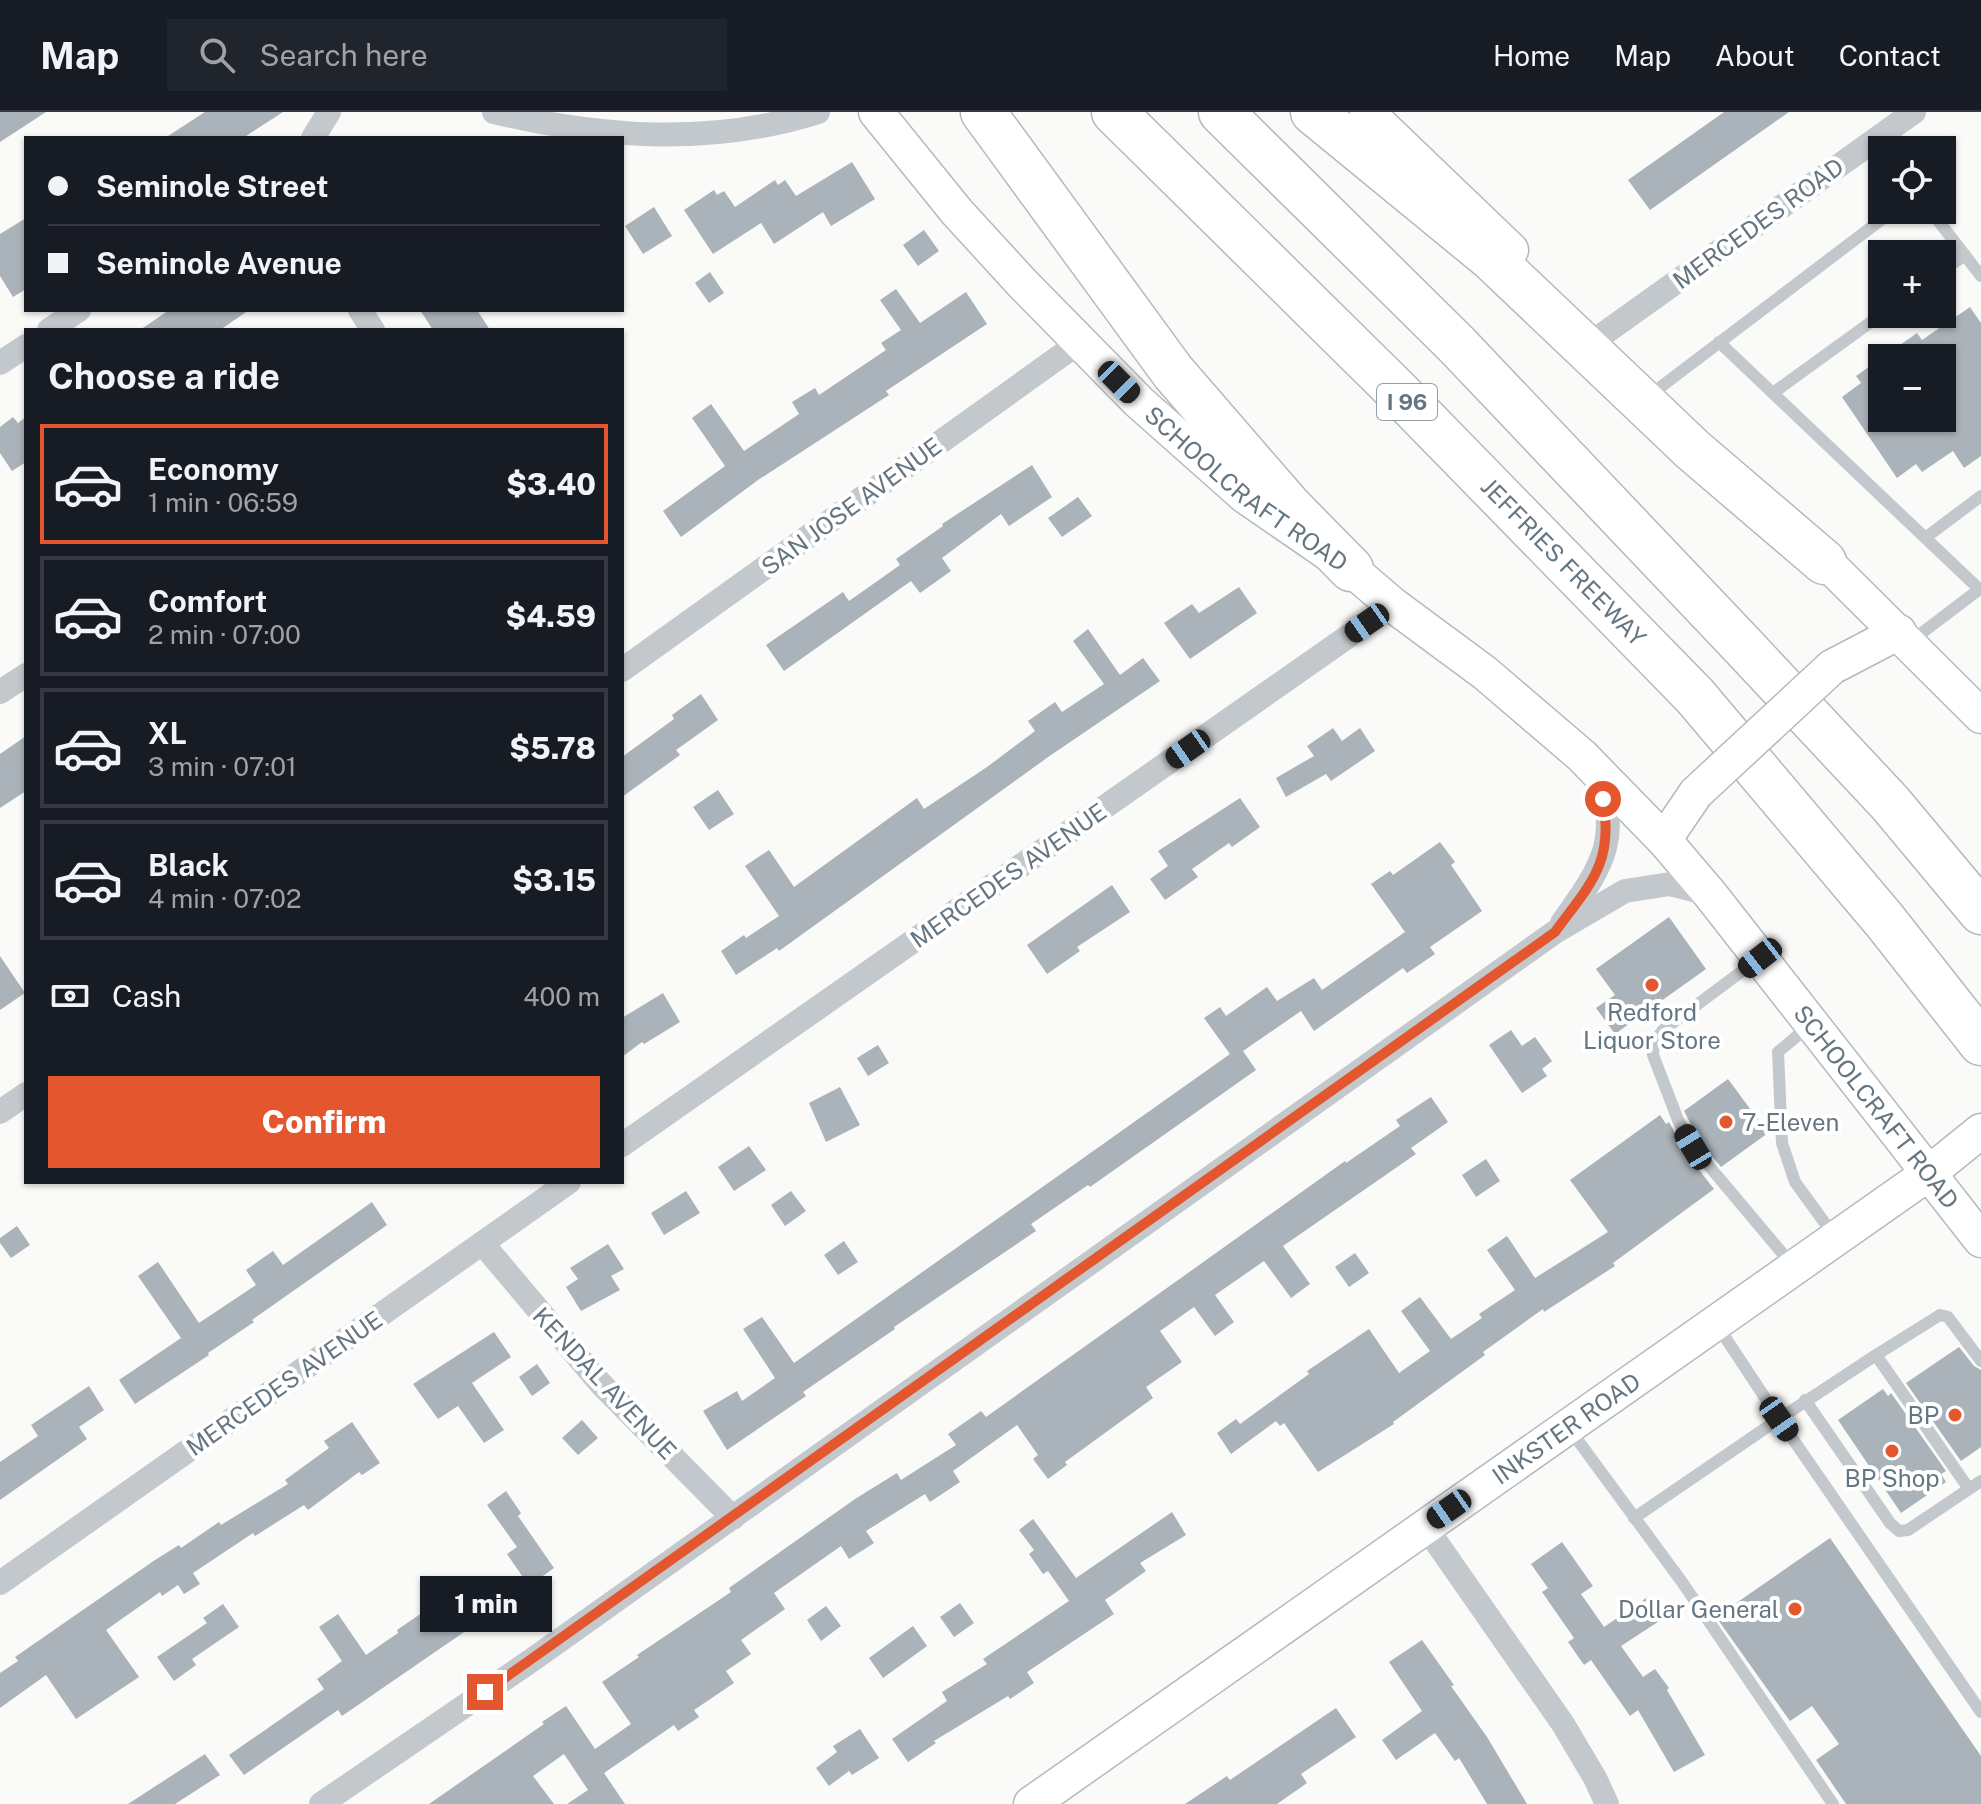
<!DOCTYPE html>
<html lang="en">
<head>
<meta charset="utf-8">
<style>
  :root { --surface:#171b24; --page:#20242c; --text:#f1f3f6; --muted:#9ea1a6; --line:#363941; --accent:#e4572e }
  body { margin:0; font-family:"Public Sans",sans-serif; background:var(--page); color:var(--text); height:100vh; display:flex; flex-direction:column; font-size:30px; white-space:nowrap }
  * { box-sizing:border-box; margin:0 }
  p { font-size:26px; color:var(--muted) }
  .icon { flex:none; width:44px; height:44px; fill:none; stroke:currentColor; stroke-width:2; stroke-linecap:round; stroke-linejoin:round }
  .map { position:relative; flex:1; overflow:hidden }
  .side { position:absolute; left:24px; top:216px; width:600px; height:856px; display:flex; flex-direction:column; background:var(--surface); border-radius:0px; box-shadow:0 2px 6px #0004 }
  .side>* { flex:none }
  .banner { position:absolute; left:24px; top:24px; width:600px; height:176px; border-radius:0px; box-shadow:0 2px 6px #0004; display:grid; align-content:center; height:176px; padding:0 24px; background:var(--surface) }
  .fabs { position:absolute; left:1868px; top:24px; display:grid; gap:16px }
  .fabs a { display:grid; place-items:center; width:88px; height:88px; border-radius:0px; background:var(--surface); box-shadow:0 2px 6px #0004; font-size:40px }
  .end { position:absolute; width:36px; height:36px; margin:-18px; border:10px solid #e4572e; background:#fff; box-shadow:0 0 0 4px #fff }
  .from { border-radius:50% }
  .bubble { position:absolute; height:56px; border-radius:0px; background:var(--surface); box-shadow:0 2px 6px #0004; font-size:26px; font-weight:800; line-height:56px; text-align:center }
  .car { position:absolute; width:24px; height:48px; margin:-24px -12px; border-radius:10px; box-shadow:0 0 6px 2px #0007; background:linear-gradient(#222 24%,#8ab4d8 0 40%,#222 0 76%,#8ab4d8 0 86%,#222 0) }
  .banner b { display:flex; align-items:center; gap:28px; height:76px; font-size:30px }
  .banner b+b { border-top:2px solid var(--line) }
  .banner i { width:20px; height:20px; background:var(--text) }
  ul { padding:0; list-style:none }
  li { display:flex; align-items:center; gap:24px; height:120px; margin:0 16px 12px; padding:0 8px; border:4px solid var(--line); border-radius:0px }
  li div { flex:1 }
  li b { display:block; font-size:30px }
  li em { font-style:normal; font-weight:800 }
  li.active { border-color:var(--accent) }
  li>.icon { width:72px; height:72px; stroke-width:1.5 }
  h2 { padding:0 24px; font-size:36px; line-height:96px }
  .pay { display:flex; align-items:center; gap:20px; height:88px; padding:0 24px; font-size:30px }
  .pay p { margin-inline-start:auto }
  .action { display:flex; gap:16px; margin-top:auto; padding:16px 24px }
  .action a { flex:1; height:92px; border-radius:0px; background:var(--accent); color:#fff; font-size:32px; font-weight:800; line-height:92px; text-align:center }
  header { display:flex; align-items:center; gap:48px; box-sizing:border-box; height:112px; padding:0 40px; background:var(--surface); border-bottom:2px solid var(--line) }
  header strong { font-size:38px }
  nav { display:flex; gap:44px; margin-inline-start:auto; font-size:28px }
  .search { width:560px; height:72px; background:var(--page); display:flex; align-items:center; gap:20px; box-sizing:border-box; padding:0 28px; border-radius:0px; color:var(--muted); font-size:30px }
  .map>svg:first-child { display:block }
  .building { fill:#aab3b9; fill-rule:evenodd }
  .lines { fill:none; stroke-linecap:round; stroke-linejoin:round }
  .secondary-casing { stroke:#b3babf; stroke-width:37 }
  .motorway-casing { stroke:#b4b9bd; stroke-width:47 }
  .service { stroke:#c3c8cc; stroke-width:12 }
  .minor { stroke:#c3c8cc; stroke-width:24 }
  .secondary { stroke:#fff; stroke-width:34 }
  .motorway { stroke:#fff; stroke-width:44 }
  .secondary-bridge-casing { stroke:#b3babf; stroke-width:37; stroke-linecap:butt }
  .secondary-bridge { stroke:#fff; stroke-width:34 }
  .route { stroke:#e4572e; stroke-width:10 }
  .poi-dot { fill:#e4572e; stroke:#fff; stroke-width:3 }
  .labels { text-anchor:middle; dominant-baseline:central; stroke-width:8; stroke-linejoin:round; paint-order:stroke }
  .shield { fill:#fff; stroke:#939fa8; stroke-width:2 }
  .shield-label { font-size:22px; font-weight:bold; fill:#657683 }
  .street-label { font-size:24px; fill:#657683; stroke:#fff }
  .poi-label { font-size:24px; fill:#657683; stroke:#fff }
</style>
</head>
<body>
<header>
<strong>Map</strong>
<div class="search"><svg class="icon" aria-label="search" viewBox="0 0 24 24"><circle cx="10" cy="10" r="6"/><path d="M15 15l6 6"/></svg>Search here</div>
<nav><a>Home</a><a>Map</a><a>About</a><a>Contact</a></nav>
</header>
<div class="map">
<svg width="1981" height="1692" viewBox="0 0 1981 1692">
  <rect width="100%" height="100%" fill="#fafaf8"/>
  <path class="building" d="M 0,0 L 46,0 L 0,30 Z
    M 205,0 L 283,0 L 243,26 L 165,26 Z
    M 1724,0 L 1789,0 L 1650,98 L 1628,68 Z
    M 852,50 L 875,87 L 831,114 L 823,100 L 774,132 L 761,111 L 713,142 L 684,98 L 714,78 L 717,83 L 724,79 L 735,95 L 775,68 L 778,73 L 785,68 L 796,84 Z
    M 654,95 L 672,124 L 643,142 L 625,114 Z
    M 26,106 L 26,177 L 13,185 L 0,164 L 0,122 Z
    M 924,118 L 939,139 L 918,154 L 903,133 Z
    M 710,160 L 724,181 L 709,191 L 695,171 Z
    M 896,177 L 920,211 L 966,180 L 987,212 L 886,279 L 889,283 L 758,368 L 681,425 L 663,399 L 725,354 L 692,306 L 711,292 L 744,339 L 799,302 L 792,290 L 815,276 L 819,283 L 886,238 L 881,231 L 901,218 L 880,188 Z
    M 1970,195 L 1981,211 L 1981,344 L 1964,356 L 1953,339 L 1922,360 L 1916,352 L 1897,366 L 1842,285 L 1861,271 L 1856,264 L 1917,221 L 1922,228 ZM 1882,246 L 1942,246 L 1942,306 L 1882,306 Z
    M 169,198 L 249,198 L 220,218 L 140,218 Z
    M 420,198 L 477,198 L 490,218 L 433,218 Z
    M 13,305 L 18,311 L 26,305 L 26,350 L 12,359 L 0,341 L 0,315 Z
    M 1032,353 L 1052,385 L 1009,414 L 1001,402 L 942,446 L 951,459 L 920,481 L 911,469 L 784,559 L 766,533 L 843,480 L 849,489 L 900,453 L 896,447 L 943,414 L 942,412 Z
    M 1078,385 L 1092,404 L 1062,425 L 1048,406 Z
    M 1239,475 L 1257,501 L 1190,547 L 1164,511 L 1192,492 L 1199,501 Z
    M 1088,517 L 1120,563 L 1143,546 L 1160,569 L 1051,643 L 779,839 L 777,836 L 736,863 L 721,839 L 744,823 L 746,826 L 779,804 L 745,754 L 769,738 L 794,775 L 917,686 L 924,697 L 987,655 L 1035,619 L 1028,609 L 1055,590 L 1062,600 L 1104,572 L 1073,529 Z
    M 701,582 L 718,608 L 676,638 L 680,643 L 622,685 L 622,645 L 674,607 L 672,603 Z
    M 1333,616 L 1342,629 L 1360,616 L 1375,639 L 1331,669 L 1326,662 L 1286,685 L 1276,666 L 1314,644 L 1307,634 Z
    M 26,624 L 26,679 L 0,696 L 0,642 Z
    M 718,678 L 734,702 L 709,718 L 693,695 Z
    M 1240,686 L 1260,715 L 1232,735 L 1229,731 L 1192,757 L 1198,765 L 1165,788 L 1150,767 L 1168,754 L 1158,739 Z
    M 1440,730 L 1455,750 L 1451,753 L 1482,799 L 1430,835 L 1435,842 L 1407,861 L 1403,856 L 1314,919 L 1301,899 L 1243,939 L 1256,958 L 1090,1075 L 1088,1073 L 1031,1112 L 1036,1119 L 894,1215 L 895,1217 L 803,1280 L 806,1284 L 727,1338 L 703,1299 L 737,1279 L 742,1289 L 775,1266 L 743,1217 L 762,1205 L 794,1251 L 1230,942 L 1204,906 L 1220,895 L 1226,904 L 1267,875 L 1277,889 L 1314,866 L 1322,878 L 1405,820 L 1371,772 L 1390,759 L 1393,763 Z
    M 1112,773 L 1130,800 L 1077,835 L 1080,839 L 1047,862 L 1027,833 Z
    M 1669,805 L 1706,857 L 1615,922 L 1596,896 L 1615,883 L 1596,857 Z
    M 0,844 L 25,881 L 0,898 Z
    M 663,881 L 680,910 L 644,932 L 642,930 L 622,945 L 622,906 Z
    M 1511,918 L 1522,934 L 1535,925 L 1552,949 L 1542,957 L 1547,964 L 1522,981 L 1489,933 Z
    M 878,933 L 889,951 L 868,964 L 857,946 Z
    M 1728,967 L 1768,1021 L 1721,1055 L 1700,1030 L 1684,999 Z
    M 840,975 L 860,1013 L 826,1030 L 809,991 Z
    M 1431,985 L 1448,1010 L 1411,1036 L 1416,1042 L 1283,1134 L 1310,1172 L 1291,1186 L 1264,1149 L 1215,1183 L 1234,1210 L 1215,1224 L 1194,1195 L 1160,1219 L 1182,1250 L 1146,1275 L 1153,1286 L 1065,1350 L 1067,1353 L 1048,1367 L 1033,1347 L 1038,1343 L 1017,1313 L 953,1359 L 960,1370 L 930,1390 L 925,1382 L 866,1419 L 874,1431 L 849,1447 L 841,1434 L 774,1481 L 785,1497 L 741,1528 L 751,1542 L 726,1559 L 734,1571 L 694,1598 L 699,1605 L 678,1619 L 674,1613 L 604,1661 L 625,1692 L 567,1692 L 588,1678 L 564,1642 L 533,1664 L 554,1692 L 429,1692 L 544,1612 L 542,1610 L 566,1594 L 595,1637 L 631,1612 L 602,1570 L 639,1545 L 637,1543 L 731,1480 L 729,1476 L 855,1387 L 897,1361 L 901,1368 L 956,1333 L 948,1322 L 981,1299 L 986,1305 L 1345,1049 L 1346,1051 L 1400,1014 L 1396,1008 Z
    M 1660,1003 L 1666,1012 L 1669,1010 L 1685,1040 L 1714,1077 L 1613,1151 L 1615,1154 L 1544,1200 L 1543,1197 L 1483,1240 L 1485,1243 L 1393,1310 L 1394,1312 L 1318,1360 L 1284,1311 L 1280,1314 L 1276,1309 L 1231,1342 L 1217,1321 L 1236,1307 L 1240,1312 L 1309,1262 L 1307,1259 L 1369,1217 L 1399,1261 L 1430,1239 L 1401,1199 L 1420,1185 L 1451,1227 L 1482,1206 L 1479,1202 L 1515,1178 L 1487,1138 L 1507,1124 L 1535,1166 L 1608,1120 L 1570,1068 Z
    M 749,1034 L 766,1058 L 734,1079 L 718,1055 Z
    M 1486,1047 L 1500,1069 L 1476,1085 L 1462,1063 Z
    M 686,1079 L 700,1101 L 664,1123 L 651,1101 Z
    M 791,1079 L 806,1099 L 785,1114 L 771,1093 Z
    M 372,1090 L 387,1113 L 252,1208 L 254,1210 L 208,1241 L 209,1243 L 135,1292 L 119,1268 L 181,1226 L 138,1164 L 158,1150 L 199,1211 L 256,1173 L 246,1158 L 273,1139 L 283,1153 Z
    M 17,1114 L 30,1133 L 11,1146 L 0,1131 L 0,1126 Z
    M 844,1129 L 858,1150 L 838,1163 L 824,1143 Z
    M 608,1132 L 624,1157 L 611,1164 L 620,1178 L 581,1199 L 566,1175 L 578,1167 L 570,1156 Z
    M 1355,1141 L 1369,1161 L 1349,1175 L 1335,1155 Z
    M 494,1220 L 511,1245 L 472,1271 L 504,1318 L 484,1331 L 458,1294 L 438,1307 L 413,1272 Z
    M 1959,1235 L 1974,1254 L 1981,1258 L 1981,1335 L 1961,1349 L 1906,1271 Z
    M 537,1252 L 550,1271 L 532,1284 L 519,1265 Z
    M 89,1274 L 104,1298 L 79,1315 L 87,1327 L 0,1388 L 0,1350 L 38,1324 L 31,1313 Z
    M 1883,1277 L 1888,1284 L 1891,1281 L 1946,1359 L 1941,1362 L 1946,1370 L 1901,1401 L 1838,1308 Z
    M 582,1308 L 598,1326 L 578,1343 L 562,1326 Z
    M 352,1310 L 380,1351 L 362,1363 L 359,1360 L 308,1398 L 304,1393 L 255,1424 L 253,1421 L 193,1461 L 200,1472 L 184,1482 L 178,1473 L 162,1484 L 160,1480 L 106,1518 L 139,1565 L 76,1607 L 46,1563 L 0,1596 L 0,1561 L 18,1549 L 15,1545 L 155,1448 L 179,1433 L 181,1436 L 219,1410 L 221,1413 L 288,1372 L 285,1368 L 329,1336 L 324,1329 Z
    M 506,1379 L 521,1401 L 518,1404 L 554,1456 L 529,1474 L 507,1442 L 517,1435 L 487,1393 Z
    M 1172,1400 L 1186,1423 L 1140,1451 L 1146,1459 L 1105,1488 L 1114,1502 L 1027,1560 L 1034,1571 L 1010,1587 L 1008,1584 L 934,1629 L 936,1631 L 908,1650 L 892,1627 L 947,1589 L 942,1580 L 987,1552 L 983,1547 L 1069,1489 L 1048,1459 L 1043,1462 L 1029,1442 L 1034,1438 L 1019,1418 L 1033,1407 L 1076,1466 Z
    M 1830,1426 L 1981,1644 L 1981,1692 L 1846,1692 L 1816,1648 L 1839,1632 L 1812,1594 L 1790,1609 L 1716,1505 Z
    M 1562,1430 L 1593,1474 L 1581,1482 L 1604,1515 L 1649,1484 L 1664,1506 L 1621,1534 L 1643,1565 L 1655,1557 L 1669,1576 L 1667,1578 L 1705,1643 L 1674,1660 L 1638,1598 L 1630,1604 L 1591,1548 L 1584,1553 L 1568,1530 L 1574,1526 L 1542,1480 L 1548,1476 L 1531,1452 Z
    M 464,1472 L 486,1505 L 342,1604 L 338,1598 L 244,1663 L 229,1643 L 324,1577 L 317,1567 L 342,1549 L 319,1515 L 338,1502 L 366,1543 L 398,1521 L 397,1518 Z
    M 960,1491 L 974,1511 L 954,1525 L 940,1505 Z
    M 223,1492 L 239,1515 L 192,1547 L 196,1553 L 174,1569 L 157,1545 L 207,1511 L 203,1506 Z
    M 826,1494 L 841,1514 L 821,1529 L 807,1508 Z
    M 913,1514 L 927,1534 L 883,1566 L 869,1546 Z
    M 1422,1528 L 1454,1573 L 1451,1574 L 1487,1625 L 1527,1692 L 1487,1692 L 1459,1646 L 1455,1649 L 1435,1621 L 1396,1648 L 1382,1628 L 1422,1599 L 1389,1550 Z
    M 1336,1596 L 1356,1625 L 1301,1662 L 1307,1671 L 1277,1692 L 1185,1692 L 1227,1664 L 1230,1668 Z
    M 860,1617 L 879,1646 L 852,1663 L 849,1659 L 829,1674 L 816,1656 L 837,1640 L 833,1634 Z
    M 205,1642 L 220,1663 L 175,1692 L 128,1692 Z"/>
  <g class="lines">
    <defs>
      <g id="secondary">
        <path id="s1" d="M 876,0 L 957,100 L 1022,171 L 1139,290 L 1245,384 L 1351,457 L 1393,493 L 1485,561 L 1582,644 L 1664,728 L 1710,782 L 1981,1128"/>
        <path d="M 1367,0 L 1511,138"/>
        <path d="M 1807,431 L 1981,604"/>
        <path d="M 1832,555 L 1899,520"/>
        <path d="M 1664,728 L 1696,681"/>
        <path id="s2" d="M 1031,1692 L 1929,1061 L 1981,1019"/>
      </g>
      <g id="motorway">
        <path d="M 983,0 L 1173,260 L 1289,394 L 1351,457"/>
        <path id="s3" d="M 1114,0 L 1396,278 L 1695,584 L 1885,809 L 1981,931"/>
        <path d="M 1221,0 L 1457,233 L 1743,534 L 1890,691 L 1981,800"/>
        <path d="M 1313,0 L 1491,146 L 1693,338 L 1824,450"/>
      </g>
    </defs>
    <use href="#secondary" class="secondary-casing"/>
    <use href="#motorway" class="motorway-casing"/>
    <path class="service" d="M 1928,98 L 1933,102 L 1981,164
      M 1942,159 L 1965,143
      M 1719,230 L 1979,477
      M 1658,277 L 1894,98
      M 1773,281 L 1882,202
      M 1925,426 L 1981,384
      M 1910,530 L 1981,476
      M 1757,848 L 1663,918 L 1654,931 L 1653,943 L 1678,1008 L 1693,1035 L 1793,1154
      M 1809,914 L 1778,940 L 1782,1031 L 1795,1070 L 1835,1125
      M 1876,1243 L 1940,1203 L 1948,1205 L 1981,1249
      M 1805,1288 L 1890,1411 L 1899,1419 L 1908,1418 L 1981,1369
      M 1568,1315 L 1682,1470 L 1833,1692
      M 1969,1377 L 1876,1243 L 1779,1307 L 1981,1600
      M 1634,1406 L 1779,1307 L 1717,1213"/>
    <path class="minor" d="M 494,0 C 601,26 711,34 818,0
      M 313,26 L 329,0
      M 360,198 L 373,218
      M 49,218 L 79,198
      M 1602,223 L 1914,0
      M 0,251 L 26,234
      M 622,558 L 1080,230
      M 0,580 L 26,563
      M 1562,811 C 1598,760 1628,722 1591,660
      M 0,1000 L 26,982
      M 622,1033 L 1393,493
      M 482,1131 L 600,1271 L 733,1406
      M 1425,1414 L 1563,1612 L 1595,1666 L 1607,1692
      M 0,1471 L 569,1070
      M 321,1692 L 532,1548 L 1555,820 L 1625,779 L 1670,772 L 1710,782"/>
    <use href="#secondary" class="secondary"/>
    <use href="#motorway" class="motorway"/>
    <defs>
      <path id="secondary-bridge" d="M 1696,681 L 1832,555"/>
    </defs>
    <use href="#secondary-bridge" class="secondary-bridge-casing"/>
    <use href="#secondary-bridge" class="secondary-bridge"/>
  </g>
  <g class="lines">
    <path class="route" d="M 485,1580 L 1555,820 C 1591,771 1614,751 1603,687"/>
  </g>
  <g class="poi-dot">
    <circle cx="1652" cy="873" r="8"/>
    <circle cx="1726" cy="1010" r="8"/>
    <circle cx="1955" cy="1303" r="8"/>
    <circle cx="1892" cy="1339" r="8"/>
    <circle cx="1795" cy="1497" r="8"/>
  </g>
  <g class="labels">
    <rect class="shield" x="1377" y="272" width="60" height="36" rx="6"/>
    <g class="shield-label">
      <text x="1407" y="290">I 96</text>
    </g>
    <g class="street-label">
      <text transform="translate(1758 111) rotate(-36)">MERCEDES ROAD</text>
      <text stroke="none"><textPath href="#s1" startOffset="530">SCHOOLCRAFT ROAD</textPath></text>
      <text transform="translate(851 394) rotate(-36)">SAN JOSE AVENUE</text>
      <text stroke="none"><textPath href="#s3" startOffset="636">JEFFRIES FREEWAY</textPath></text>
      <text transform="translate(1008 763) rotate(-35)">MERCEDES AVENUE</text>
      <text stroke="none"><textPath href="#s1" startOffset="1418">SCHOOLCRAFT ROAD</textPath></text>
      <text transform="translate(284 1271) rotate(-35)">MERCEDES AVENUE</text>
      <text transform="translate(605 1271) rotate(47)">KENDAL AVENUE</text>
      <text stroke="none"><textPath href="#s2" startOffset="654">INKSTER ROAD</textPath></text>
    </g>
    <g class="poi-label">
      <text x="1652" y="900">Redford<tspan x="1652" dy="28">Liquor Store</tspan></text>
      <text x="1742" y="1010" text-anchor="start">7-Eleven</text>
      <text x="1939" y="1303" text-anchor="end">BP</text>
      <text x="1892" y="1366">BP Shop</text>
      <text x="1779" y="1497" text-anchor="end">Dollar General</text>
    </g>
  </g>
</svg>
<div class="fabs">
<a><svg class="icon" aria-label="locate" viewBox="0 0 24 24"><circle cx="12" cy="12" r="6"/><path d="M12 2v4M12 18v4M2 12h4M18 12h4"/></svg></a>
<a>+</a>
<a>−</a>
</div>
<i class="end from" style="left:1603px;top:687px"></i>
<i class="end" style="left:485px;top:1580px"></i>
<div class="bubble" style="left:420px;top:1464px;width:132px">1 min</div>
<i class="car" style="left:1119px;top:270px;rotate:135deg"></i>
<i class="car" style="left:1367px;top:511px;rotate:235deg"></i>
<i class="car" style="left:1188px;top:637px;rotate:235deg"></i>
<i class="car" style="left:1760px;top:846px;rotate:232deg"></i>
<i class="car" style="left:1693px;top:1035px;rotate:329deg"></i>
<i class="car" style="left:1779px;top:1307px;rotate:145deg"></i>
<i class="car" style="left:1449px;top:1397px;rotate:235deg"></i>
<div class="banner">
<b><i class="from"></i>Seminole Street</b>
<b><i></i>Seminole Avenue</b>
</div>
<section class="side">
<h2>Choose a ride</h2>
<ul>
<li class="active"><svg class="icon" aria-label="car" viewBox="0 0 24 24"><path d="M5 17H2v-5l4-1 3-4h7l3 4 3 1v5h-3M9 17h6M6 11h13"/><circle cx="7" cy="17" r="2"/><circle cx="17" cy="17" r="2"/></svg><div><b>Economy</b><p>1 min · 06:59</p></div><em>$3.40</em></li>
<li><svg class="icon" aria-label="car" viewBox="0 0 24 24"><path d="M5 17H2v-5l4-1 3-4h7l3 4 3 1v5h-3M9 17h6M6 11h13"/><circle cx="7" cy="17" r="2"/><circle cx="17" cy="17" r="2"/></svg><div><b>Comfort</b><p>2 min · 07:00</p></div><em>$4.59</em></li>
<li><svg class="icon" aria-label="car" viewBox="0 0 24 24"><path d="M5 17H2v-5l4-1 3-4h7l3 4 3 1v5h-3M9 17h6M6 11h13"/><circle cx="7" cy="17" r="2"/><circle cx="17" cy="17" r="2"/></svg><div><b>XL</b><p>3 min · 07:01</p></div><em>$5.78</em></li>
<li><svg class="icon" aria-label="car" viewBox="0 0 24 24"><path d="M5 17H2v-5l4-1 3-4h7l3 4 3 1v5h-3M9 17h6M6 11h13"/><circle cx="7" cy="17" r="2"/><circle cx="17" cy="17" r="2"/></svg><div><b>Black</b><p>4 min · 07:02</p></div><em>$3.15</em></li>
</ul>
<div class="pay"><svg class="icon" aria-label="cash" viewBox="0 0 24 24"><path d="M3 7h18v10H3z"/><circle cx="12" cy="12" r="2"/></svg>Cash<p>400 m</p></div>
<div class="action"><a>Confirm</a></div>
</section>
</div>
</body>
</html>
